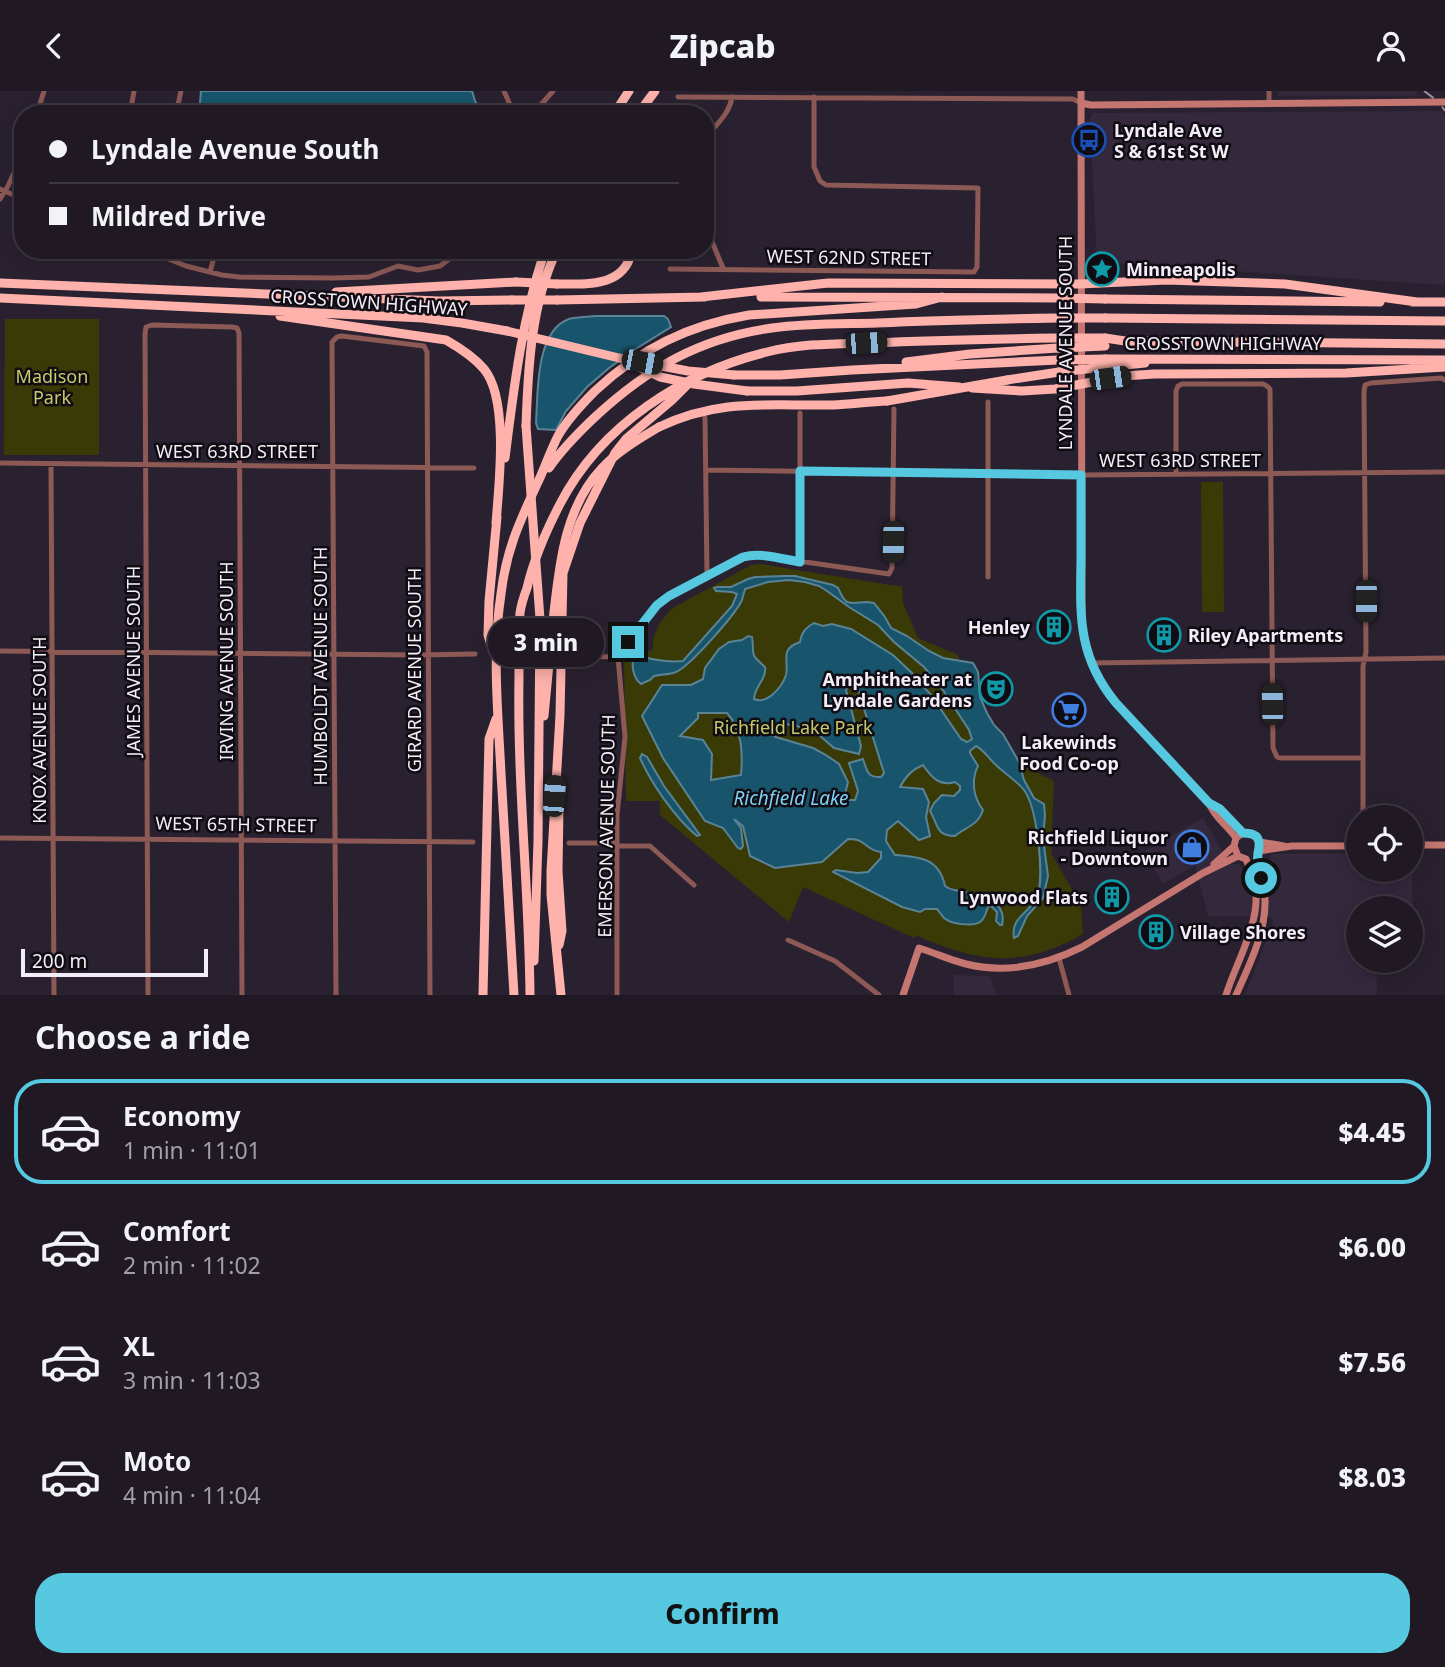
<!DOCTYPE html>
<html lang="en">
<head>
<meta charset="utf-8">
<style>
  :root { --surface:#201924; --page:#28222c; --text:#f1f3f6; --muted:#a2a0a6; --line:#3d3841; --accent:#56c9e1 }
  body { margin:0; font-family:"Noto Sans",sans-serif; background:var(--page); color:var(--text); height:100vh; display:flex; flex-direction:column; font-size:26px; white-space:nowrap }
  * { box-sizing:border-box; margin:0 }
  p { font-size:23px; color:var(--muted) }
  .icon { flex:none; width:38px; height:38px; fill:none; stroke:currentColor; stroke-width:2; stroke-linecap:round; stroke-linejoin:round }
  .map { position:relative; height:904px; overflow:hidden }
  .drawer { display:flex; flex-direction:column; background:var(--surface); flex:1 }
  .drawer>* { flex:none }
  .top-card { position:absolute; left:14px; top:14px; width:700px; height:154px; border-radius:28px; box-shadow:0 4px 18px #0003,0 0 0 2px var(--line); display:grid; align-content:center; height:154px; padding:0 35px; background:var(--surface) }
  .tools { position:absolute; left:1346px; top:714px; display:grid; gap:14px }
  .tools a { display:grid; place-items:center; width:77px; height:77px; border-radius:50%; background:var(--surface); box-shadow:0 4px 18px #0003,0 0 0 2px var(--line); font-size:35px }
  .scale { position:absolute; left:21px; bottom:18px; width:187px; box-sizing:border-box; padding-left:7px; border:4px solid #f3edf7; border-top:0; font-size:19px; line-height:24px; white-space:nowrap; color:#f3edf7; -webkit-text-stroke:5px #100c13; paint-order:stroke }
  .end { position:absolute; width:32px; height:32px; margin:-16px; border:9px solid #56c9e1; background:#111; box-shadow:0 0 0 4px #111 }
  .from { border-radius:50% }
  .bubble { position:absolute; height:49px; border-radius:24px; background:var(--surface); box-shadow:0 4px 18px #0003,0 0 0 2px var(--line); font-size:23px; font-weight:800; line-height:49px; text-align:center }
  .car { position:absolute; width:21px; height:42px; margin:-21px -10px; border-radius:9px; box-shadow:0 0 5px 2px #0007; background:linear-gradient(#222 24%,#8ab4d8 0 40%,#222 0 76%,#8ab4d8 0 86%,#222 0) }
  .top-card b { display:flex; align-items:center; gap:24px; height:66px; font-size:26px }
  .top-card b+b { border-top:2px solid var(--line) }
  .top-card i { width:18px; height:18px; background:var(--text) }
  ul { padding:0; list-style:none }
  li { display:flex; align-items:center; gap:21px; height:105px; margin:0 14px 10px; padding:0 21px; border:4px solid transparent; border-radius:28px }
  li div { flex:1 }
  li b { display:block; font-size:26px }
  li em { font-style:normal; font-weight:800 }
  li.active { border-color:var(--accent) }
  li>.icon { width:63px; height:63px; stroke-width:1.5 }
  h2 { padding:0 35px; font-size:32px; line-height:84px }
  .button { display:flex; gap:14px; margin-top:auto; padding:14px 35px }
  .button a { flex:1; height:80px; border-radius:28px; background:var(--accent); color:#111; font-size:28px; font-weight:800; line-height:80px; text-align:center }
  header { display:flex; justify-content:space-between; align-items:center; height:91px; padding:0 35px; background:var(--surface); font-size:32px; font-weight:800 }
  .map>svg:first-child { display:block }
  .built { fill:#34283d }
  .green { fill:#393a06 }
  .water { fill:#18556d; stroke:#5a8396; stroke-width:2; fill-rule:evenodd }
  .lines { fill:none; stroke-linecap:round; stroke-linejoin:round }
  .street { stroke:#8c5955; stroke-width:5 }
  .secondary { stroke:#c67670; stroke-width:7 }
  .highway { stroke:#feb2ab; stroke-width:9 }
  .rail { stroke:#98919d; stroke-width:2; stroke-dasharray:12 12; stroke-linecap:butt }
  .highway-bridge { stroke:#feb2ab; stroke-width:9 }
  .route { stroke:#56c9e1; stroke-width:9 }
  .labels { text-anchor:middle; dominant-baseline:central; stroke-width:5; stroke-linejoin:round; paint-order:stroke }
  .poi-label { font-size:18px; font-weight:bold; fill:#f3edf7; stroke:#100c13; text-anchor:start }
  .street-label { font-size:18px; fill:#f3edf7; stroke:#100c13 }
  .park-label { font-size:18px; fill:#c7cb6a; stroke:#100c13 }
  .water-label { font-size:19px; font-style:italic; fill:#7ed0f6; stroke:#100c13 }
</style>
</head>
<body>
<header><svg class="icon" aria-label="back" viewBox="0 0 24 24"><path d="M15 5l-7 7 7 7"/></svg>Zipcab<svg class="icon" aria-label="person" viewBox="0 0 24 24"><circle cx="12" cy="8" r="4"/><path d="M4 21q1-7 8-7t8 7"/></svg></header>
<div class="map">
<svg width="1445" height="904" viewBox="0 0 1445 904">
  <rect width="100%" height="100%" fill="#2a2130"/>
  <path class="built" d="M 1278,0 L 1416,0 L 1417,5 L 1278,5 Z
    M 1441,20 L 1445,24 L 1445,194 L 1097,171 L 1090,28 L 1093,22 Z
    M 1203,727 L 1230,773 L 1238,773 L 1243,778 L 1269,771 L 1271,763 L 1358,762 L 1358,779 L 1410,779 L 1411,762 L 1412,762 L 1413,848 L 1411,848 L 1410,817 L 1358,817 L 1358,870 L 1376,870 L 1377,904 L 1245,904 L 1273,832 L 1273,826 L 1208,825 L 1195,774 L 1163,793 L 1145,760 Z
    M 954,884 L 990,885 L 996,904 L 953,904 Z"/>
  <path class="green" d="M 5,228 L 99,228 L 99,364 L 4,364 Z
    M 1201,391 L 1223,391 L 1224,521 L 1202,521 Z
    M 760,473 L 890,494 L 902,495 L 903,512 L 918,547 L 958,564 L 979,653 L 1054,690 L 1051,762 L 1081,814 L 1083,843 C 1021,878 978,872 916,844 L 914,847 L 803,796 L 789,831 L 660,724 L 660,710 L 626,710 L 624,561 L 652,560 L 654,545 L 660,532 L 671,518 L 751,474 Z"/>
  <path class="water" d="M 201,0 L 472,0 L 475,10 L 484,23 L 199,23 Z
    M 596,225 L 664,225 L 668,228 L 671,236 L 634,259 L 609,277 L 587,296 L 566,320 L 556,339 L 538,338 L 536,332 C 538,303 535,240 569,228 C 577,226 587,226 596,225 Z
    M 784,485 L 795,485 L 833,494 L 838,497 L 843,507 L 847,511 L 852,512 L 867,511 L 874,512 L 885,526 L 891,537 L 907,545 L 929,560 L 943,567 L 973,572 L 978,581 L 980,606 L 987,622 L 994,634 L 1003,643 L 1019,671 L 1024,689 L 1034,707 L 1044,713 L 1045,724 L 1043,747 L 1048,785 L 1043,807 L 1027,825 L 1018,845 L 1014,847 C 1010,826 1030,822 1037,806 C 1045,787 1037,716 1024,699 C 1018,691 1004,682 996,674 C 989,668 984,659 976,655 L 970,660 L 970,662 L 978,675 C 971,689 973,706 983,719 C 978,735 965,736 955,745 C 935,744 939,735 930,720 L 934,712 L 942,704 L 954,705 L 960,699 L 960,695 L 955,691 C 940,696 931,686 923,674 C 913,678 905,686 900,696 L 923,698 L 929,711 L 926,726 L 930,745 L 919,749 L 898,730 L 887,739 L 886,750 L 895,764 C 920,766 939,767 945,795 C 951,800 954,798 960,800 C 979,804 1008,809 1002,834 L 1000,834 L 996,830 L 997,821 L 991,815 L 988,816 C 986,821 985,828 980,831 C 972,836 951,833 944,827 C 943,826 938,819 937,818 L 925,818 L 920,821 L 902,816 L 833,781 L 836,779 L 857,782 L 868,781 L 881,767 L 881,761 C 873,760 870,757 863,752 C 860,749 853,748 848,748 L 822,771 L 775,777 L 750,765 L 743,735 L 734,728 L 741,737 L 743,755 L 741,758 L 738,757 L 723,737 L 705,730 L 663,667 L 642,625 L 662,594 L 691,594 L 703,588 L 705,577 L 719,558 L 729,551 L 742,549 L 748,545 L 752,546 C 755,565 748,561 765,576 C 767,588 754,596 754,608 C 767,614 782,596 786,584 C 788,577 785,568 787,561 C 789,555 795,553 800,551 C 802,541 805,537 814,532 L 823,535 L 832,533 L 851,538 L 893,564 L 912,582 L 931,604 L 961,648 L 967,651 L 972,648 L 969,639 L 943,599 L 924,576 L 894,551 L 878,534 L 849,516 L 827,500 L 819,495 L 805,491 L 789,489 L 768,491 L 745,498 C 745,499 742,508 742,509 C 735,524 690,575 676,581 C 669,584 661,583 654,585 L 650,589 L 641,593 C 633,587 631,574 634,564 C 642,563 644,567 652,568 C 661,570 673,571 683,570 L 732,515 L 737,503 L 732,501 L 716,500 L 714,497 L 717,496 L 731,496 L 748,488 L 755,486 ZM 853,592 L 857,595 L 884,682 L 881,686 C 867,687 867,679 863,668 L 849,672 L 858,700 L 855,709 L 848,709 L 845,703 L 848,691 L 839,673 L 826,664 L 813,657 L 769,644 L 779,632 L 797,635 L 819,644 L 834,657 L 859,663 L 861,655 L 846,599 L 849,593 ZM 698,622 L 727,622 C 742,639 743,661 741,684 L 711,689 L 712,663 L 703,649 L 680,645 L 698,627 Z
    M 642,663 L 647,666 L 664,695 L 700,744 L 697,745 C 675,727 651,692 640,667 Z"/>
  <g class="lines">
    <path class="street" d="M 504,0 L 514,23
      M 678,6 L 1073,8 L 1081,12
      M 1269,13 L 1269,0
      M 37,23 L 44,0
      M 130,23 L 134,0
      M 176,23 L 181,0
      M 528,23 L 539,16 L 553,0
      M 705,49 C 715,33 729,25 732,6
      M 0,98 L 23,108
      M 0,108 L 8,95 L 23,62
      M 705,134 L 723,177
      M 146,159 L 186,175 L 222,184 L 239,186 L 333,187 L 369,186 L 398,175 L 418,179 L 440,175 L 448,169 L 451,159
      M 670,178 L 974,181 L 977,176 L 978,97 L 826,94 L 820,90 L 814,76 L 814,6
      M 210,181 L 216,159
      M 988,311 L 988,486
      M 705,327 L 707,485
      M 0,372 L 474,377
      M 51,373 L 54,904
      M 706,379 L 1081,384 L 1445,381
      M 1176,383 L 1176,300 L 1178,295 L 1182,293 L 1263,293 L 1267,295 L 1270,298 L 1273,657 L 1277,666 L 1280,667 L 1363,667
      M 800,471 L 800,322
      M 0,560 L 419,564 L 475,563
      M 569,565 L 618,566
      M 618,566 L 657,514 L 669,505 L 743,466 L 751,464 L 763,465 L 889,483 L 892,477 L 894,318
      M 1091,572 L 1445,567
      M 1363,726 L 1363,575 L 1366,561 L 1364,301 L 1365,294 L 1371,292 L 1441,287 L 1445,289
      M 0,747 L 473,751
      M 569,752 L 617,752
      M 617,755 L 650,755 L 694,794
      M 788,849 L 835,870 L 879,904
      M 1059,867 L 1069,904
      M 148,904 L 145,243 L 146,236 L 152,234 L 232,236 L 237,237 L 239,242 L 242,904
      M 336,904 L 332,251 L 337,246 L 342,245 L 424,255 L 427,261 L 430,904
      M 617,904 L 617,724 L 625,646 L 618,566"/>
    <path class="secondary" d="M 1081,0 L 1082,533 C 1087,563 1096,588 1116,612 L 1209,712 L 1220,718 L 1243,742 L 1251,742 C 1265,751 1257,763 1258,777 C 1260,788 1265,797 1265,809 C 1266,841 1249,875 1236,904
      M 1081,12 L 1091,14 L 1445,11
      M 1209,712 C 1214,726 1227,734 1236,747
      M 1260,751 L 1284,755
      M 1410,754 L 1445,754
      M 1259,760 L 1292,755 L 1358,755
      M 1214,773 L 1234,755
      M 903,904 L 919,857 C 935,862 950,869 966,873 C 1006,883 1046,874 1082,856 L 1203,782 L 1238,765
      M 1226,904 C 1236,871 1262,830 1255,794 C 1253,785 1249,776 1246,768 L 1238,765 L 1234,755 L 1236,747 L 1243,742"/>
    <path class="highway" d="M 614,23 L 629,0
      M 638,23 L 655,0
      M 0,192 L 439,210 L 512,209
      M 557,193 C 586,193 625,197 632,159
      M 336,201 L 516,191
      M 701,206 L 828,192 L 1080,193 L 1167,189 L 1285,193 L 1417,211
      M 761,206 L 1058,207
      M 0,207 L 423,227 L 462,232 L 507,240
      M 1105,208 L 1380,211
      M 557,209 L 705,206
      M 1412,211 L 1445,211
      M 280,225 L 446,249 C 460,257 474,266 484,278 C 509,308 499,394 496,432
      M 1105,227 L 1445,230
      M 1105,247 L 1125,250 L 1445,253
      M 1105,268 L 1445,269
      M 906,271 L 970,263 L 1058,257
      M 1105,276 L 1145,272
      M 734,284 L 780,284 L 852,279 L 1058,269
      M 1007,289 L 1059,281
      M 972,297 L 1022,300 L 1055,298 L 1124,285 L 1154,283 L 1346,282 L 1445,276
      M 747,300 L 797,300 L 908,292 L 959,296
      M 526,335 C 528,277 531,213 557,159
      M 659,336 C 720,307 768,315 833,314 C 851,313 869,311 887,310
      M 505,367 C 514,295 522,228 545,159
      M 549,377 C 562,358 578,342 595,326 C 648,277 700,247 772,237 C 807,232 843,233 878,232 C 938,229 998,228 1058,227
      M 493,561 L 488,544 L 489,510 L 497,426
      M 544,625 L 553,530
      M 559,854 L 562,840 L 558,780 L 559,714
      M 534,870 L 538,750 L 540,528
      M 483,904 L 489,648 L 496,628
      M 514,904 C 509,830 505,756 501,682 C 498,623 492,562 501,503 C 506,460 519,432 537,393 C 545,377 550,360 558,345 C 567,329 582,313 595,300 C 640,258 688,234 749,224 L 916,213 L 942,206
      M 530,904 C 529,798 517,692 519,586 C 519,565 518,543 520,522 C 521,514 524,505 527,497 C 534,467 546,440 560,413 C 601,334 682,282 767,261 C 802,252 838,253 873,252 C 935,249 997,248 1058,247
      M 561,904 L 551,804 L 551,780 L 560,624 L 563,482 L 580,432 L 615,362 L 626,348 L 672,309 L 687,294"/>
    <path class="rail" d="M 1424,0 L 1439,11 L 1445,20"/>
    <path class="highway-bridge" d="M 516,191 L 557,193
      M 1058,207 L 1105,208
      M 512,209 L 557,209
      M 1058,227 L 1105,227
      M 507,240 L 619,267 L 688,280 L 734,284
      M 1058,247 L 1105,247
      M 1058,257 L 1105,255
      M 1058,269 L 1105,268
      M 634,274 L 660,286 L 694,293 L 747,300
      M 1059,281 L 1105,276
      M 887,310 L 1007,289
      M 526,335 L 540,528
      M 553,530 C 559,478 563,418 602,377 C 618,360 639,348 659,336"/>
  </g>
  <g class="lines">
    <path class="route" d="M 628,551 L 657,514 L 669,505 L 743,466 C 761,461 782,468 800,471 L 800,380 L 1081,384 C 1081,412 1081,441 1081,470 C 1080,526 1078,566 1116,612 L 1209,712 L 1220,718 L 1243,742 C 1259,742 1261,749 1258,762 C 1257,770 1258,779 1261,787"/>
  </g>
  <defs>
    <symbol id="bus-ring" viewBox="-11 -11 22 22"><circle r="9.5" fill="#100c13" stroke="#1a4fb4" stroke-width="1.5"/><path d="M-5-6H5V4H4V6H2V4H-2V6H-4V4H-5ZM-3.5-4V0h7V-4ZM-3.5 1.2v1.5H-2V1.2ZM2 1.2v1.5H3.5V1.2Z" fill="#1a4fb4"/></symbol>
    <symbol id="sight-ring" viewBox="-11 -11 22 22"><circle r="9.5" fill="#100c13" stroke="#0f9aa8" stroke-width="1.5"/><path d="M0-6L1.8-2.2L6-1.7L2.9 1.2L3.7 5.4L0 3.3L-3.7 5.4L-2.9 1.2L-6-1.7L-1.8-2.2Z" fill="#0f9aa8"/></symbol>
    <symbol id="building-ring" viewBox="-11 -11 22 22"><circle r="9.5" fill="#100c13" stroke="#0f9aa8" stroke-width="1.5"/><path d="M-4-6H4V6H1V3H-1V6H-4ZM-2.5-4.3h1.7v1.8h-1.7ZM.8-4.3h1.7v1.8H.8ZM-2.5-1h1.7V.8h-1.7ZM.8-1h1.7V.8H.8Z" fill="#0f9aa8"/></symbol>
    <symbol id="theatre-ring" viewBox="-11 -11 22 22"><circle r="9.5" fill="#100c13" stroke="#0f9aa8" stroke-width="1.5"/><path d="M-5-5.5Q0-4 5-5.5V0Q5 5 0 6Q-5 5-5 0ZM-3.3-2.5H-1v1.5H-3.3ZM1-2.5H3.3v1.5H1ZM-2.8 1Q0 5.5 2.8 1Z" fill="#0f9aa8"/></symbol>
    <symbol id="supermarket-ring" viewBox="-11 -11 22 22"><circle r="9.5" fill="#100c13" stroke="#3f7fe0" stroke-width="1.5"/><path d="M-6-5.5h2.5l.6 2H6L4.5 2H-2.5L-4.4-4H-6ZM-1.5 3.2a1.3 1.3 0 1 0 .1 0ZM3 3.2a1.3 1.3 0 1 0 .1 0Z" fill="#3f7fe0"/></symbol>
    <symbol id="shop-ring" viewBox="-11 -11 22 22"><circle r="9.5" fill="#100c13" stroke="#3f7fe0" stroke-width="1.5"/><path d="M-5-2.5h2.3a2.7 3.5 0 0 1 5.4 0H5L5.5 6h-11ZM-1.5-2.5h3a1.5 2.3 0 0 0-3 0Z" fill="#3f7fe0"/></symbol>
  </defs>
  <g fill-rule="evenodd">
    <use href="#bus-ring" x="1070" y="30" width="38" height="38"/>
    <use href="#sight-ring" x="1083" y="159" width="38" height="38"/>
    <use href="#building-ring" x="1035" y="517" width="38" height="38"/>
    <use href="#building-ring" x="1145" y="525" width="38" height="38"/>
    <use href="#theatre-ring" x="977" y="579" width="38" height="38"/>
    <use href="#supermarket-ring" x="1050" y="600" width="38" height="38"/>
    <use href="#shop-ring" x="1173" y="737" width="38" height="38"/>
    <use href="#building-ring" x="1093" y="787" width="38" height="38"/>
    <use href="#building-ring" x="1137" y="822" width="38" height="38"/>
  </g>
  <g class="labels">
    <g class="poi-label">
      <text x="1114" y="39">Lyndale Ave<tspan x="1114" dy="21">S &amp; 61st St W</tspan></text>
      <text x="1126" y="178">Minneapolis</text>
      <text x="1030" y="536" text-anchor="end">Henley</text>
      <text x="1188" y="544">Riley Apartments</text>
      <text x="972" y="588" text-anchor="end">Amphitheater at<tspan x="972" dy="21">Lyndale Gardens</tspan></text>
      <text x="1069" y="651" text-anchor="middle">Lakewinds<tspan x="1069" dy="21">Food Co-op</tspan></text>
      <text x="1168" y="746" text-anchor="end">Richfield Liquor<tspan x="1168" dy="21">- Downtown</tspan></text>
      <text x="1088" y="806" text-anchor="end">Lynwood Flats</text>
      <text x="1180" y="841">Village Shores</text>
    </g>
    <g class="street-label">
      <text transform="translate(849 166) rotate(1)">WEST 62ND STREET</text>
      <text transform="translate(369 211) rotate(4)">CROSSTOWN HIGHWAY</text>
      <text transform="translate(1065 252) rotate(-90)">LYNDALE AVENUE SOUTH</text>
      <text x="1223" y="252">CROSSTOWN HIGHWAY</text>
      <text x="237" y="360">WEST 63RD STREET</text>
      <text x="1180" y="369">WEST 63RD STREET</text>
      <text transform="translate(133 570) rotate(-90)">JAMES AVENUE SOUTH</text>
      <text transform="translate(226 570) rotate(-90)">IRVING AVENUE SOUTH</text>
      <text transform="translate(320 575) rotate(-90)">HUMBOLDT AVENUE SOUTH</text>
      <text transform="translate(414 579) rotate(-90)">GIRARD AVENUE SOUTH</text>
      <text transform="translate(39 639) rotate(-90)">KNOX AVENUE SOUTH</text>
      <text transform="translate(236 733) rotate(1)">WEST 65TH STREET</text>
      <text transform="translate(606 735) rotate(-89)">EMERSON AVENUE SOUTH</text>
    </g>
    <g class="park-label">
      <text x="52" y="285">Madison<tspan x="52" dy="21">Park</tspan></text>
      <text x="793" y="636">Richfield Lake Park</text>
    </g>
    <g class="water-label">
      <text x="791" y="707">Richfield Lake</text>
    </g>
  </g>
</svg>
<div class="tools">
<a><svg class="icon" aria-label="locate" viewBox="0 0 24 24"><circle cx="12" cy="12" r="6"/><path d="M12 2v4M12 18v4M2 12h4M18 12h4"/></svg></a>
<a><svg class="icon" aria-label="layers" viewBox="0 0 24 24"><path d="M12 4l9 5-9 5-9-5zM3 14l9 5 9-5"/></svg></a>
</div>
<div class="scale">200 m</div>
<i class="end from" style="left:1261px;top:787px"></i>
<i class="end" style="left:628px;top:551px"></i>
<div class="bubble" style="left:488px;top:527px;width:116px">3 min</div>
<i class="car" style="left:866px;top:252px;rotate:87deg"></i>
<i class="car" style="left:642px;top:271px;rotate:101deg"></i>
<i class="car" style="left:1110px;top:287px;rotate:82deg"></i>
<i class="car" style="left:893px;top:451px;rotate:181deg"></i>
<i class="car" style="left:1366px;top:510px;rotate:180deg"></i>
<i class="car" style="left:1272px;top:613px;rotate:359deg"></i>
<i class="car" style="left:554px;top:705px;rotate:4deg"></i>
<div class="top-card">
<b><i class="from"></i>Lyndale Avenue South</b>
<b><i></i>Mildred Drive</b>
</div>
</div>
<section class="drawer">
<h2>Choose a ride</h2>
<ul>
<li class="active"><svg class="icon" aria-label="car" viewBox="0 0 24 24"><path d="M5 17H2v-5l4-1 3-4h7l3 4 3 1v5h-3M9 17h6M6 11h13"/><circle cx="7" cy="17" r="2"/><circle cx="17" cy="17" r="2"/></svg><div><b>Economy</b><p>1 min · 11:01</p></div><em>$4.45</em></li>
<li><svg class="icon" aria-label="car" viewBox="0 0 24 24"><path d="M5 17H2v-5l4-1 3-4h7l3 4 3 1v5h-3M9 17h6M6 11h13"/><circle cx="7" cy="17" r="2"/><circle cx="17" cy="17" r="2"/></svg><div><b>Comfort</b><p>2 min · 11:02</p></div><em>$6.00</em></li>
<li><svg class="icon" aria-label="car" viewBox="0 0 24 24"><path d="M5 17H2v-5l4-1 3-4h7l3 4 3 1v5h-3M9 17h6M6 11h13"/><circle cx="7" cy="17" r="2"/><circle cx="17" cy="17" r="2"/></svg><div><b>XL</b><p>3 min · 11:03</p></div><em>$7.56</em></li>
<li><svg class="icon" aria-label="car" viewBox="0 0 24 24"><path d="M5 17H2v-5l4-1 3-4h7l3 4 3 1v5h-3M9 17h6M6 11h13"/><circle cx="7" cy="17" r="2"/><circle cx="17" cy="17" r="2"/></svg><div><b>Moto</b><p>4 min · 11:04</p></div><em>$8.03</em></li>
</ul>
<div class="button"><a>Confirm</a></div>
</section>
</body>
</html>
